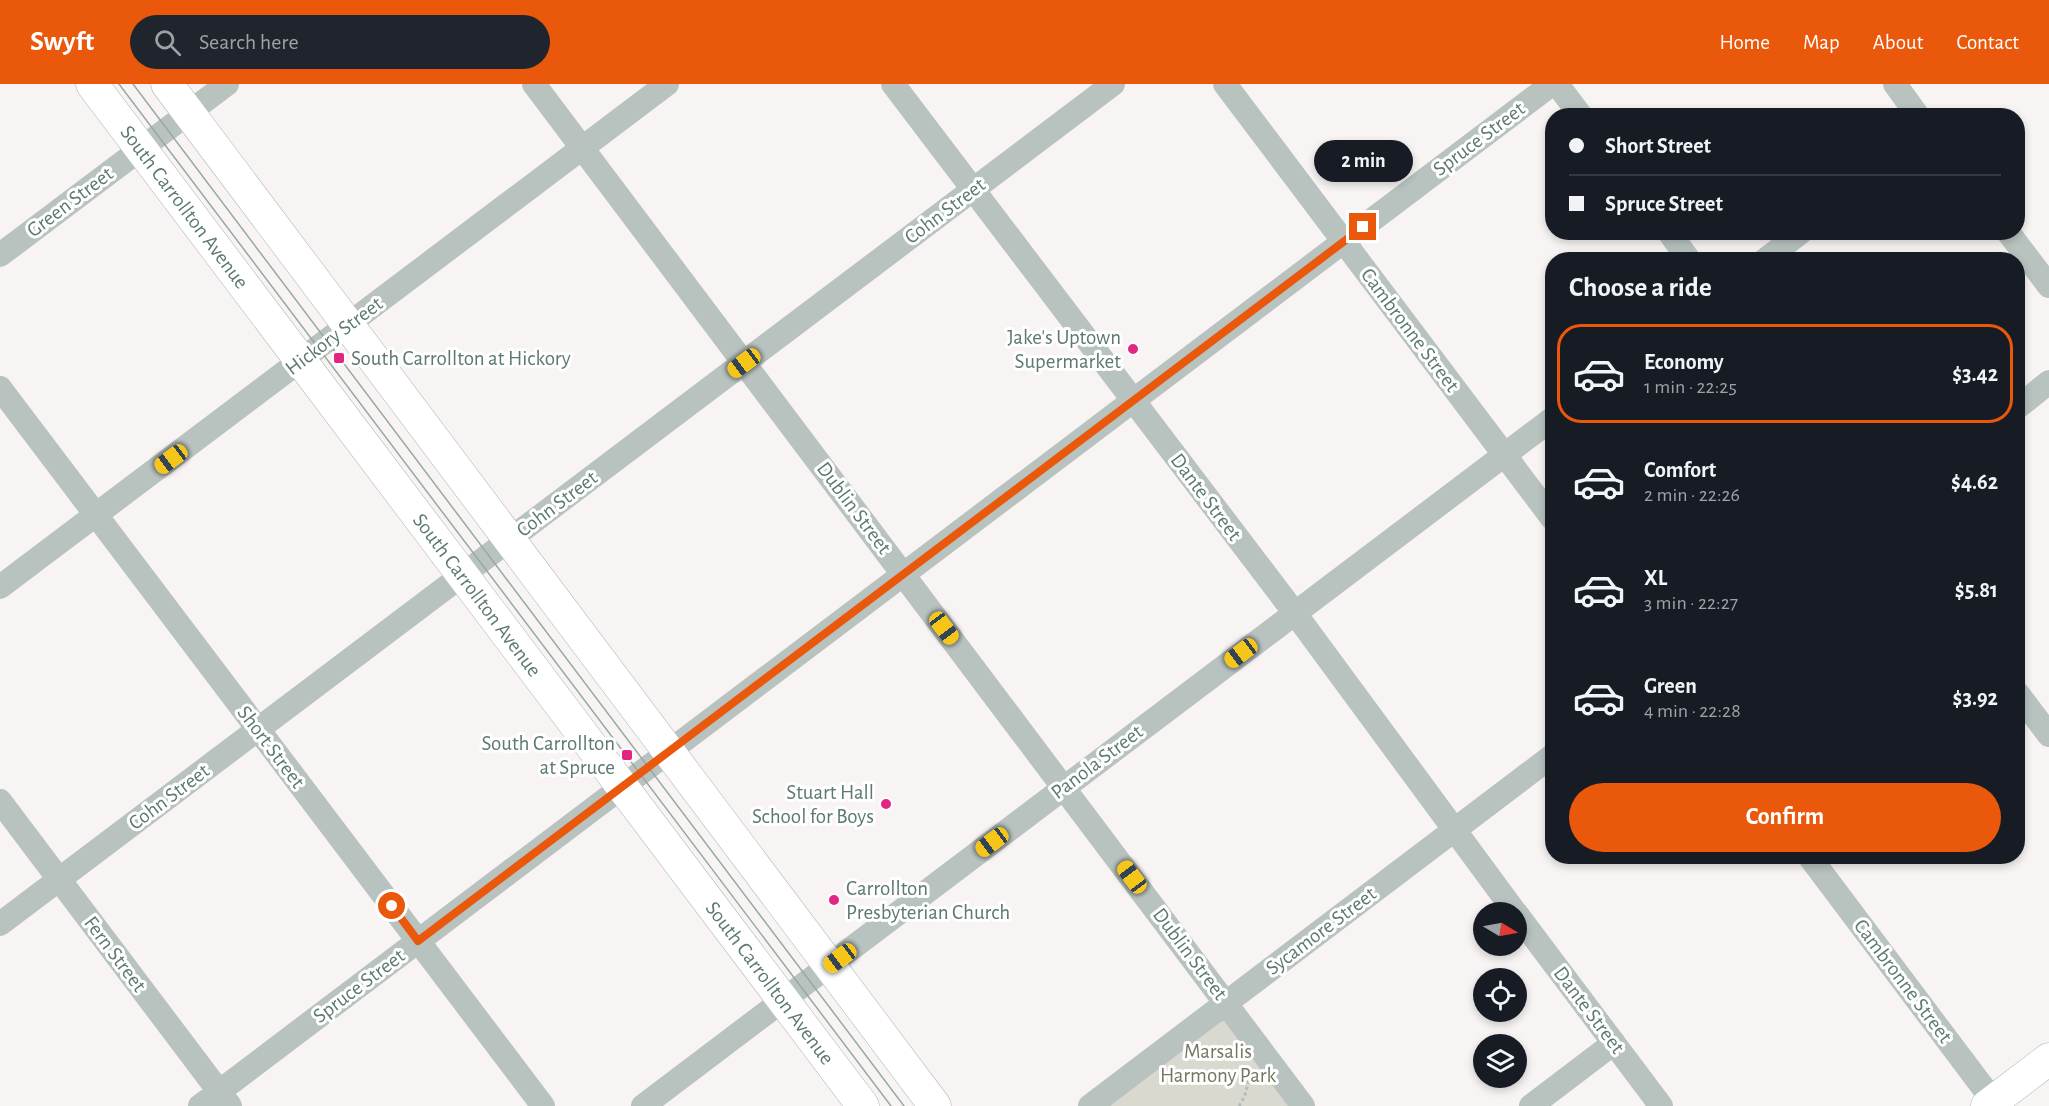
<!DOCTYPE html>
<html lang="en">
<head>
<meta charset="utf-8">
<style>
  :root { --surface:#171b24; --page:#20242c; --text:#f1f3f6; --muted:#9ea1a6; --line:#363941; --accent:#ea580c }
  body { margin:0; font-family:"Alegreya Sans",sans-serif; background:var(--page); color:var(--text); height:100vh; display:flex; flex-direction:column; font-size:22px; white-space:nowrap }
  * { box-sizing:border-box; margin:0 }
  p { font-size:20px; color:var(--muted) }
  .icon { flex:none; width:33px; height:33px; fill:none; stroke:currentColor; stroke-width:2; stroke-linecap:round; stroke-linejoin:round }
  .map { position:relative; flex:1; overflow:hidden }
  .side { position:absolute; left:1545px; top:168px; width:480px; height:612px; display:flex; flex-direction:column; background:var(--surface); border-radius:24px; box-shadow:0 3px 9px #0003 }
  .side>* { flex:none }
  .guide { position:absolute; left:1545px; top:24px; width:480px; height:132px; border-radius:24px; box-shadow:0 3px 9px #0003; display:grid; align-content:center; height:132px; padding:0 24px; background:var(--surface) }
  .needle { width:39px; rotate:100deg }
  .controls { position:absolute; left:1473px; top:818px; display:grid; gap:12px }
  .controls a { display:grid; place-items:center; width:54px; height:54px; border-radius:50%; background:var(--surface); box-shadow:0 3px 9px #0003; font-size:30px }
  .end { position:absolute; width:27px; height:27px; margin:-14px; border:8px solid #ea580c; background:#fff; box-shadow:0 0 0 3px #fff }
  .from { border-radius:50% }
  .bubble { position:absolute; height:42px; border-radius:21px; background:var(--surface); box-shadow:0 3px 9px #0003; font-size:20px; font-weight:700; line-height:42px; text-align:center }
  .car { position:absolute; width:18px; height:36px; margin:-18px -9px; border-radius:8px; box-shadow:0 0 4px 2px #0007; background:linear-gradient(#f5c518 24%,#345 0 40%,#f5c518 0 76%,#345 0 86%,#f5c518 0) }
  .guide b { display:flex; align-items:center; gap:21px; height:57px; font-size:22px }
  .guide b+b { border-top:2px solid var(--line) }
  .guide i { width:15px; height:15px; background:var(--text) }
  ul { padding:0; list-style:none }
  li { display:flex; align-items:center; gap:18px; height:99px; margin:0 12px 9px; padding:0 12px; border:3px solid transparent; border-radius:24px }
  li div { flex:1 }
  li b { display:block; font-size:22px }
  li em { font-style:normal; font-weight:700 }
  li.on { border-color:var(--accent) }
  li>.icon { width:54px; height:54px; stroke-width:1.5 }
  h2 { padding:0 24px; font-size:27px; line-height:72px }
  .cta { display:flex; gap:12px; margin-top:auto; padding:12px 24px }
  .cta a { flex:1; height:69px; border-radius:36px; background:var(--accent); color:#fff; font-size:24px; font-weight:700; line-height:69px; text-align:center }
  header { display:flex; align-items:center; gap:36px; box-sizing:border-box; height:84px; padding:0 30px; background:var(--accent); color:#fff }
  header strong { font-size:28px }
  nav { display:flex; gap:33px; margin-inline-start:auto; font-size:21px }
  .search { width:420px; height:54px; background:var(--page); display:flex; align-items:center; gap:15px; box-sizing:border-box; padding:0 21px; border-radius:33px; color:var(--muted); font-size:22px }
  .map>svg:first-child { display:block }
  .green { fill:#dad9d0 }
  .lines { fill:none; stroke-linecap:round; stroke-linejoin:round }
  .major-casing { stroke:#acb7b4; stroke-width:33 }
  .path { stroke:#b3bbb9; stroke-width:3; stroke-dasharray:3 3; stroke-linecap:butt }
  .minor { stroke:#b8c2bf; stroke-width:24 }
  .major { stroke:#fff; stroke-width:32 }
  .tram { stroke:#98a8a4; stroke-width:1.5 }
  .route { stroke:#ea580c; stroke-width:8 }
  .poi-dot { fill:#e42683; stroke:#fff; stroke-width:2 }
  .labels { text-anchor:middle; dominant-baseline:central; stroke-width:6; stroke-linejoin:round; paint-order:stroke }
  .street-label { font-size:21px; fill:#5d7971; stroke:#fff }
  .poi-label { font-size:21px; fill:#5d7971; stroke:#fff; text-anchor:end }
  .park-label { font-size:21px; fill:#757760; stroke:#fff }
</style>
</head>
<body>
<header>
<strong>Swyft</strong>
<div class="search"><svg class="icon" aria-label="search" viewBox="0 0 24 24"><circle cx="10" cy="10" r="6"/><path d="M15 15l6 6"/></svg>Search here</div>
<nav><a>Home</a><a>Map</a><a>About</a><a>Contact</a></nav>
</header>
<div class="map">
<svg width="2049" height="1022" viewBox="0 0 2049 1022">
  <rect width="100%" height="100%" fill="#f7f4f3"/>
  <path class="green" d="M 1226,918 L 1303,1022 L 1090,1022 Z"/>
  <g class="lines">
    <defs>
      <g id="major">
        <path id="s1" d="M 92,0 L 863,1022"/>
        <path d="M 167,0 L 935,1022"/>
        <path d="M 1987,1022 L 2049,975"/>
      </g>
    </defs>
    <use href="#major" class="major-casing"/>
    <path class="path" d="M 1239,1022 C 1247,1010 1249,999 1248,984"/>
    <path class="minor" d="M 534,0 L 1303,1022
      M 893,0 L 1294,528 L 1515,828
      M 1225,0 L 1552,434
      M 1557,0 L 1581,32
      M 1895,0 L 1918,32
      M 1669,148 L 1689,176
      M 2008,148 L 2049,202
      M 0,171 L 227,0
      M 1765,176 L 1801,148
      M 0,304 L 543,1022
      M 2018,323 L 2049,298
      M 0,503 L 667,0
      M 2018,610 L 2049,651
      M 0,717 L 230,1022
      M 1809,772 L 1997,1022
      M 1516,829 L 1661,1022
      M 0,840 L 1113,0
      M 200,1022 L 1552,0
      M 643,1022 L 1552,335
      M 1090,1022 L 1552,672
      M 1531,1022 L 1614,959"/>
    <use href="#major" class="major"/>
    <path class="tram" d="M 119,0 L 891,1022
      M 133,0 L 904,1022"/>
  </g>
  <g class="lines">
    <path class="route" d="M 392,822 L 418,857 L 1363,143"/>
  </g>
  <g class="poi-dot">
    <circle cx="1133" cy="265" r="6"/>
    <rect x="333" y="268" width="12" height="12" rx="3"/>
    <rect x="621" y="665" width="12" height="12" rx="3"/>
    <circle cx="886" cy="720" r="6"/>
    <circle cx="834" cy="816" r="6"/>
  </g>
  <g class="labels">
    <g class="street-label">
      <text transform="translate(1479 55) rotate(-37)">Spruce Street</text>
      <text transform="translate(70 118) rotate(-37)">Green Street</text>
      <text stroke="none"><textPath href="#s1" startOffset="154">South Carrollton Avenue</textPath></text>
      <text transform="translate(945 127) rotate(-37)">Cohn Street</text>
      <text transform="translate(1410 246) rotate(53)">Cambronne Street</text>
      <text transform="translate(334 252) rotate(-37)">Hickory Street</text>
      <text transform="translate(1206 413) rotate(53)">Dante Street</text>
      <text transform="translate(557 420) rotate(-37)">Cohn Street</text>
      <text transform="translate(854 424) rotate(53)">Dublin Street</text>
      <text stroke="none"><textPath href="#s1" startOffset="640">South Carrollton Avenue</textPath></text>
      <text transform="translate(271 663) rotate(53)">Short Street</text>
      <text transform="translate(1097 678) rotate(-37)">Panola Street</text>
      <text transform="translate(169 713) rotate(-37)">Cohn Street</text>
      <text transform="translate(1321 847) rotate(-37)">Sycamore Street</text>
      <text transform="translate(115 870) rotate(53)">Fern Street</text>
      <text transform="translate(1190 870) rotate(53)">Dublin Street</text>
      <text transform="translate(1903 897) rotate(53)">Cambronne Street</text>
      <text stroke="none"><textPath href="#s1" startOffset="1126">South Carrollton Avenue</textPath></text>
      <text transform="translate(359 902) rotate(-37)">Spruce Street</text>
      <text transform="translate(1589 926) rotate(53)">Dante Street</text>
    </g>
    <g class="poi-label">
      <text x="1121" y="253">Jake's Uptown<tspan x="1121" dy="24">Supermarket</tspan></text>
      <text x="351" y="274" text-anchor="start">South Carrollton at Hickory</text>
      <text x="615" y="659">South Carrollton<tspan x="615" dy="24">at Spruce</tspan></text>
      <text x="874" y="708">Stuart Hall<tspan x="874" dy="24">School for Boys</tspan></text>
      <text x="846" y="804" text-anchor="start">Carrollton<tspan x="846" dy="24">Presbyterian Church</tspan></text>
    </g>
    <g class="park-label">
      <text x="1218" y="967">Marsalis<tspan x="1218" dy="24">Harmony Park</tspan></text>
    </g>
  </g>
</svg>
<div class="controls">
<a><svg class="needle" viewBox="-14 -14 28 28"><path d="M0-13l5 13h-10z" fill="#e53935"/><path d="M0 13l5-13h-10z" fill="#9ea1a6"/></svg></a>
<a><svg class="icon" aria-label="locate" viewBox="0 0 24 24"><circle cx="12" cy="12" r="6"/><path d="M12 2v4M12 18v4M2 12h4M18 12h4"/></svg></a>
<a><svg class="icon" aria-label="layers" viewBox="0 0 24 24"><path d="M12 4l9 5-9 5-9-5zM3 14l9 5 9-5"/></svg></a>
</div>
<i class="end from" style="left:392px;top:822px"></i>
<i class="end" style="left:1363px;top:143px"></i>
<div class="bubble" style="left:1314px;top:56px;width:99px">2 min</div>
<i class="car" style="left:744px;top:279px;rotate:233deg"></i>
<i class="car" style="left:171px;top:375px;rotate:233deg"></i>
<i class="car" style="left:944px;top:544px;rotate:143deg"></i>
<i class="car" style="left:1241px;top:569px;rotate:233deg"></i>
<i class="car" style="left:992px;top:758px;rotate:233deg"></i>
<i class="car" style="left:1132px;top:793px;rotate:323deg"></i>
<i class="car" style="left:840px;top:874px;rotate:233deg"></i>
<div class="guide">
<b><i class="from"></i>Short Street</b>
<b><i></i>Spruce Street</b>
</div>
<section class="side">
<h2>Choose a ride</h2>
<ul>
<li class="on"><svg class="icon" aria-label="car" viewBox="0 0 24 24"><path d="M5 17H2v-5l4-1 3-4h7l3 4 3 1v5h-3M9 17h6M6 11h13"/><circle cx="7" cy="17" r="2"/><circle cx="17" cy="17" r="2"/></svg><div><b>Economy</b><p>1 min · 22:25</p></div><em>$3.42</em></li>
<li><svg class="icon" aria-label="car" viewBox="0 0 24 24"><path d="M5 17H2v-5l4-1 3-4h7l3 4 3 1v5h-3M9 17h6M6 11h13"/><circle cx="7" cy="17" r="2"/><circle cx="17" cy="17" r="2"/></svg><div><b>Comfort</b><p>2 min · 22:26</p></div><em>$4.62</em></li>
<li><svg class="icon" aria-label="car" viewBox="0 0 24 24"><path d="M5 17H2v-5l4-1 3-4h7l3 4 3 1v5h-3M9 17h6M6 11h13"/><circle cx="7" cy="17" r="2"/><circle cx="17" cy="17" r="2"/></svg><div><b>XL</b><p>3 min · 22:27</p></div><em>$5.81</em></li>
<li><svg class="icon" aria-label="car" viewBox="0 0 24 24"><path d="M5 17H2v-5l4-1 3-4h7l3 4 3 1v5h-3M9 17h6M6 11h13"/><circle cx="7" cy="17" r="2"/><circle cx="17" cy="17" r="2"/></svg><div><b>Green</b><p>4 min · 22:28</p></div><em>$3.92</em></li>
</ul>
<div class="cta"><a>Confirm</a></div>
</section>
</div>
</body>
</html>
